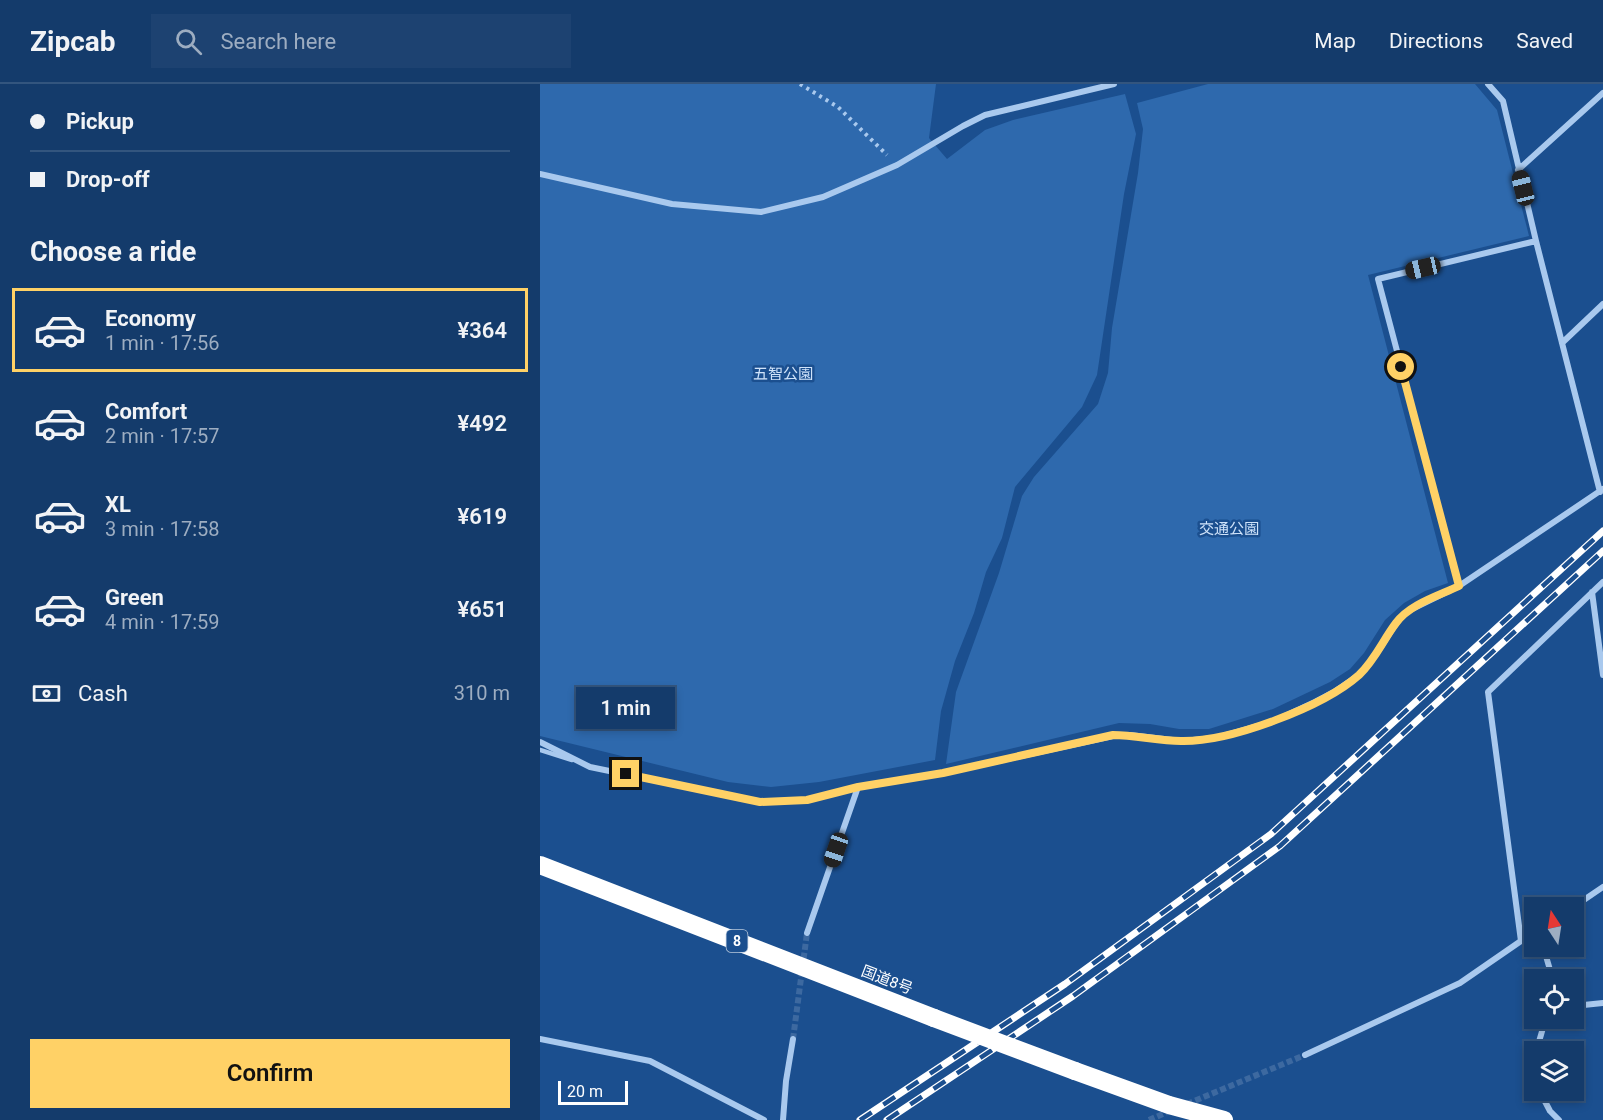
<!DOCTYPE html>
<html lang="en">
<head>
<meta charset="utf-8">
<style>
  :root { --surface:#143b6b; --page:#1d4271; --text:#f1f3f6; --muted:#9dadc1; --line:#33557e; --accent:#ffd166 }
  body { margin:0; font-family:Roboto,"Noto Sans JP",sans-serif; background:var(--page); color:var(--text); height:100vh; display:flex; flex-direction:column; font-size:22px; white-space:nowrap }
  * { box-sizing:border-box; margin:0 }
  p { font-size:20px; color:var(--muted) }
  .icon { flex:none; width:33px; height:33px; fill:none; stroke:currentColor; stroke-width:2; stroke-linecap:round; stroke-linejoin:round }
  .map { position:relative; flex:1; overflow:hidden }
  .drawer { display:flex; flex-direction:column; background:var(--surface); width:540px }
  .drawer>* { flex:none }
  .guide { display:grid; align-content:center; height:132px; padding:0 30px; background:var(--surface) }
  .needle { width:39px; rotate:348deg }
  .controls { position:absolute; left:984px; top:813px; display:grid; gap:12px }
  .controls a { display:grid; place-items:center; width:60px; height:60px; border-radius:0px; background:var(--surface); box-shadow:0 3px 9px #0003,0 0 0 2px var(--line); font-size:30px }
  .scale { position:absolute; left:18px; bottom:15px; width:70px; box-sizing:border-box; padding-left:6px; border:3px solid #fff; border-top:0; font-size:16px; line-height:21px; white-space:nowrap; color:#fff; -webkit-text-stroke:4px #1b4f8f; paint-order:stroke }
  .end { position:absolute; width:27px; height:27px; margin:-14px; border:8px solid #ffd166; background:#111; box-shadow:0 0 0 3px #111 }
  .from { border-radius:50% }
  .bubble { position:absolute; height:42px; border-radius:0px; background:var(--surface); box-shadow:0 3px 9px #0003,0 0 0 2px var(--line); font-size:20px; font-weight:600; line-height:42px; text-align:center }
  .car { position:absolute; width:18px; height:36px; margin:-18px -9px; border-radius:8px; box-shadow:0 0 4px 2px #0007; background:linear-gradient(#222 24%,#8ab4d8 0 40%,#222 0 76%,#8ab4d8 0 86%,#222 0) }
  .guide b { display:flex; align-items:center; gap:21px; height:57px; font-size:22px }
  .guide b+b { border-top:2px solid var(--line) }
  .guide i { width:15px; height:15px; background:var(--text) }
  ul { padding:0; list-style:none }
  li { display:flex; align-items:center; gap:18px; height:84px; margin:0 12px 9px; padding:0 18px; border:3px solid transparent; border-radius:0px }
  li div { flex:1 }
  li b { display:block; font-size:22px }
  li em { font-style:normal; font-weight:600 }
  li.selected { border-color:var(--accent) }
  li>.icon { width:54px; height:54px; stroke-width:1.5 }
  h2 { padding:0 30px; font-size:27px; line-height:72px }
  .pay { display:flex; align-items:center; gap:15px; height:66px; padding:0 30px; font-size:22px }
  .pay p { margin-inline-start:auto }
  .button { display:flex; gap:12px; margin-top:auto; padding:12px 30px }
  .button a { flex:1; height:69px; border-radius:0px; background:var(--accent); color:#111; font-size:24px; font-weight:600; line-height:69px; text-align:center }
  header { display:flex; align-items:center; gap:36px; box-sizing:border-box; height:84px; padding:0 30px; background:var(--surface); border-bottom:2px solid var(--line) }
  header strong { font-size:28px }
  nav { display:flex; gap:33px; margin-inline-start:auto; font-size:21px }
  .search { width:420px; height:54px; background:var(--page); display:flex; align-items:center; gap:15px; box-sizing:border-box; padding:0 21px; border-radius:0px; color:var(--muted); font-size:22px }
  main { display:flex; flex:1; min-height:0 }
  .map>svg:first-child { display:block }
  .green { fill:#2e69ad }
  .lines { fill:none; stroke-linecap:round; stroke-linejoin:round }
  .street-tunnel { stroke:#3d69a0; stroke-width:6; stroke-dasharray:6 3; stroke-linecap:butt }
  .path { stroke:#a9c9ee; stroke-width:4; stroke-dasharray:3 4.5; stroke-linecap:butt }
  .lane { stroke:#a9c9ee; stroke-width:4.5 }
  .street { stroke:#a9c9ee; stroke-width:6 }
  .highway { stroke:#fff; stroke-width:18 }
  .rail-casing { stroke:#fff; stroke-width:7 }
  .rail { stroke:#1b4f8f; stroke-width:4.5; stroke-dasharray:14; stroke-linecap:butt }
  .highway-bridge { stroke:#fff; stroke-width:18 }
  .route { stroke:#ffd166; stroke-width:8 }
  .labels { text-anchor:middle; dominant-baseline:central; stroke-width:5; stroke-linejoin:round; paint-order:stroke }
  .shield { fill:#1b4f8f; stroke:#bbcadd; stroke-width:1.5 }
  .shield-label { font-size:14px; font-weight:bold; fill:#fff }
  .park-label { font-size:15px; fill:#cfe3fa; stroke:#1b4f8f }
  .street-label { font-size:15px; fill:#fff; stroke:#1b4f8f }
</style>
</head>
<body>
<header>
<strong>Zipcab</strong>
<div class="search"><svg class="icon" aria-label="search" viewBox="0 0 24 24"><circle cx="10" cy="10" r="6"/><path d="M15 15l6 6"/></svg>Search here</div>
<nav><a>Map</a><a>Directions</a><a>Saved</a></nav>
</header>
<main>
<section class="drawer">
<div class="guide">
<b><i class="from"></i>Pickup</b>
<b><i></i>Drop-off</b>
</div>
<h2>Choose a ride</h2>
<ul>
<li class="selected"><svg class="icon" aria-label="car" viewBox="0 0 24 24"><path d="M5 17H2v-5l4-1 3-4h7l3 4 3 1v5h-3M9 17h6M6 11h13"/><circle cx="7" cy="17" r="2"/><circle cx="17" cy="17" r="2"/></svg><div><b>Economy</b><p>1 min · 17:56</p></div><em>¥364</em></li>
<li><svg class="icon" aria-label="car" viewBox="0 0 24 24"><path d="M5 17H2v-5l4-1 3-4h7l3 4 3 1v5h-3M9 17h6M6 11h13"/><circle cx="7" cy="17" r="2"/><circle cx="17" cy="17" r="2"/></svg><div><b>Comfort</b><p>2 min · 17:57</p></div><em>¥492</em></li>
<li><svg class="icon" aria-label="car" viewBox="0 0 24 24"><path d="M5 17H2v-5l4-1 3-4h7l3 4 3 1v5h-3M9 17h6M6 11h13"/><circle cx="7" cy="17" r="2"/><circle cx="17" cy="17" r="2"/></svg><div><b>XL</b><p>3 min · 17:58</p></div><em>¥619</em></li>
<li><svg class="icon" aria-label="car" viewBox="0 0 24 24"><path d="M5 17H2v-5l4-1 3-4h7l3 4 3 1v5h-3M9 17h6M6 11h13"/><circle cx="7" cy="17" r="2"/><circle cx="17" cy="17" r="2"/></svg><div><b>Green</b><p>4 min · 17:59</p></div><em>¥651</em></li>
</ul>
<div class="pay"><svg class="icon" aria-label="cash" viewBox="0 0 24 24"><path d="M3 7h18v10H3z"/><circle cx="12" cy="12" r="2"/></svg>Cash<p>310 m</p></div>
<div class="button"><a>Confirm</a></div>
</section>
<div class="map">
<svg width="1063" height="1036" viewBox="0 0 1063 1036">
  <rect width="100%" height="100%" fill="#1b4f8f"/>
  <path class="green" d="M 0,0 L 396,0 L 389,54 L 407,75 L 445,46 L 473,36 L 585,10 L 596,50 L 584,110 L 557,291 L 542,323 L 475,403 L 462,454 L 446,488 L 434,529 L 415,577 L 401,627 L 395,676 L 279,698 L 231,703 L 188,698 L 0,652 Z
    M 668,0 L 935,0 L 957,26 L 989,152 L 828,191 L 908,499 L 885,507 L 864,519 L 845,536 L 824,569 L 810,585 L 790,598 L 733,625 L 669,645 L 639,645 L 610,640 L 579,639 L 406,680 L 416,608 L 459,489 L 482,412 L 494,393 L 558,320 L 568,289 L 572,244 L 598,89 L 603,45 L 597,19 Z"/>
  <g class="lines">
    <path class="street-tunnel" d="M 253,955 L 267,849
      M 647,1020 L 765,971
      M 609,1036 L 632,1026"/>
    <path class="path" d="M 260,0 L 298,23 L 347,71"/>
    <path class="lane" d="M 0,666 L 32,676"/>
    <path class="street" d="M 948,0 L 963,17 L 996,157 L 1060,408
      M 978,86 L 1063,9
      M 0,90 L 132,120 L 221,128 L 283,113 L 357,81 L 423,42 L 445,31 L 574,0
      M 1022,259 L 1063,220
      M 919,502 L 838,195 L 996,157
      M 1052,508 L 1063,591
      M 0,658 L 50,683 L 220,718 L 267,716 L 318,703 L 403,689 L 573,652 L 590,651 L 641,657 L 676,654 L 732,638 L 775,618 L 794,608 L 819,591 L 828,581 L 841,563 L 857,538 L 868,527 L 919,502 L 1063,405
      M 1032,824 L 1063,803
      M 267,849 L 318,703
      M 981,857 L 948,608 L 1063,498
      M 1003,862 L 1013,896
      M 1034,922 L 1063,919
      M 0,955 L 110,977 L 224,1036
      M 996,968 L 1005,937 L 1009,934
      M 765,971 L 920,899 L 994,848
      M 999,1006 L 1010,1027 L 1019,1036
      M 243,1036 L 246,997 L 253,955"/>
    <path class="highway" d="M 0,781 L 394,934
      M 535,987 L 629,1021 L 684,1036"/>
    <defs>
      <path id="rail" d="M 320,1036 L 525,900 L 731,750 L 1063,447
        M 347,1036 L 533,912 L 740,762 L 1063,467"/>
    </defs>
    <use href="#rail" class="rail-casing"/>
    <use href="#rail" class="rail"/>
    <path class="highway-bridge" d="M 394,934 L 535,987"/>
  </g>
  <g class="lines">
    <path class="route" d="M 86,690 L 220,718 L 267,716 L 318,703 L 403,689 L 573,651 C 596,651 618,657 641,657 C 690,658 783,623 819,591 C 835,576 843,556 856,539 C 870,520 898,512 919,502 L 861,283"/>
  </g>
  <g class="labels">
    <rect class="shield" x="186.5" y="846" width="21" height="22" rx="4.5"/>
    <g class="shield-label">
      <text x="197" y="857">8</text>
    </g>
    <g class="park-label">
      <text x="243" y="290">五智公園</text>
      <text x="689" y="445">交通公園</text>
    </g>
    <g class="street-label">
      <text transform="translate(347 896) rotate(21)">国道8号</text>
    </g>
  </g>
</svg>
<div class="controls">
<a><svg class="needle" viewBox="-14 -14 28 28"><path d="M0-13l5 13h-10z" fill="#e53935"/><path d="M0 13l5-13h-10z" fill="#9dadc1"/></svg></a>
<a><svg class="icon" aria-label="locate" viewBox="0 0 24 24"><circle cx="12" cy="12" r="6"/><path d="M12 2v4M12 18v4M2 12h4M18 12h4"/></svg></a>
<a><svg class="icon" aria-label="layers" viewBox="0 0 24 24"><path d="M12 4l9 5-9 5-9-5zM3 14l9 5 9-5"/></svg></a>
</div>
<div class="scale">20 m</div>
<i class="end from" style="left:861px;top:283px"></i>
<i class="end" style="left:86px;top:690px"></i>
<div class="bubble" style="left:36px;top:603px;width:99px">1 min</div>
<i class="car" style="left:983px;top:104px;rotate:346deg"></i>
<i class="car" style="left:883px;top:184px;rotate:257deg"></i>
<i class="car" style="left:296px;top:766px;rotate:199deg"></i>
</div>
</main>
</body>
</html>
